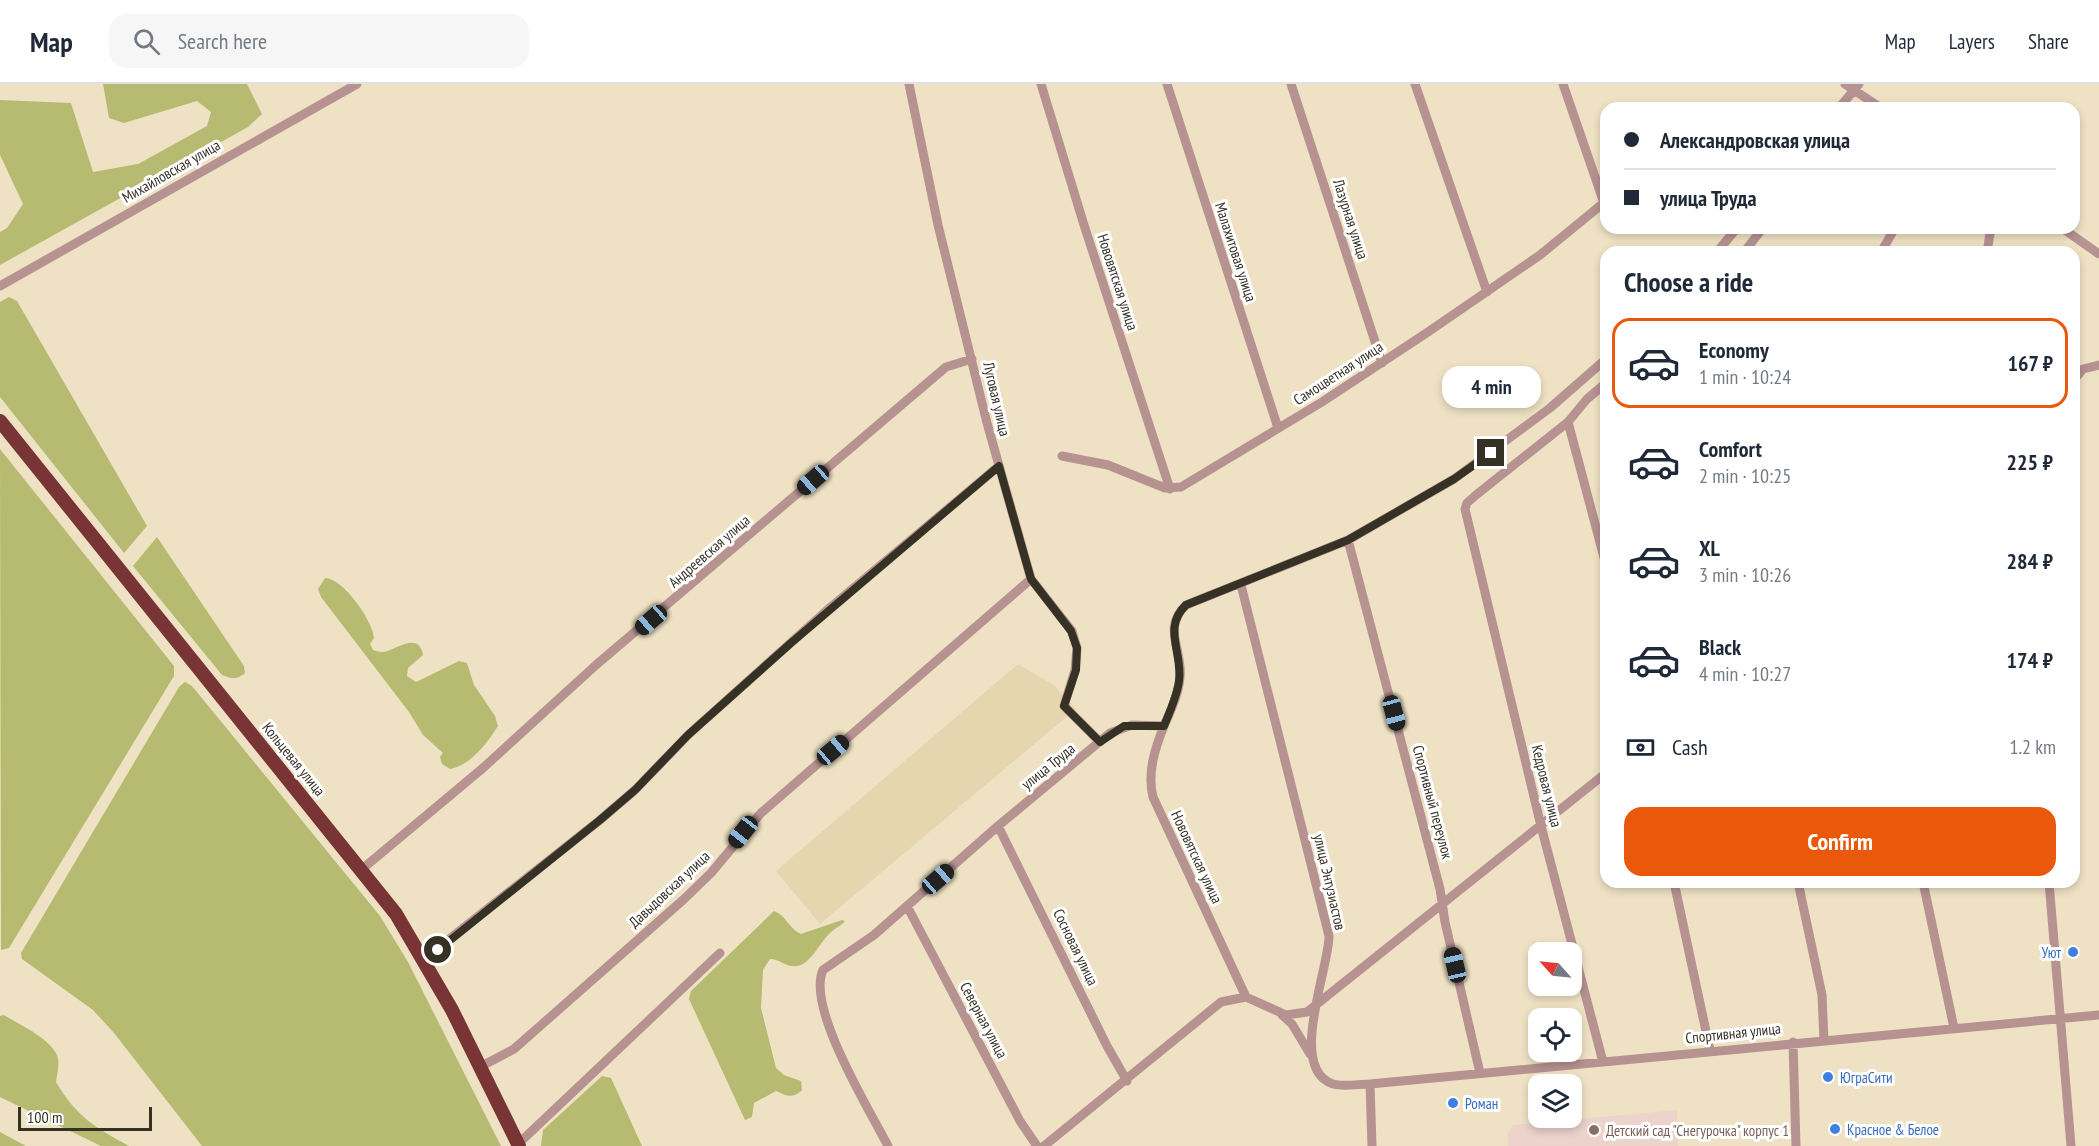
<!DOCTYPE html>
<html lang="en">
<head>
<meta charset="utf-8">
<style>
  :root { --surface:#fff; --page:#f6f6f7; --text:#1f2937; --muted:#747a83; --line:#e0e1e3; --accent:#ea580c }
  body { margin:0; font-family:"PT Sans Narrow",sans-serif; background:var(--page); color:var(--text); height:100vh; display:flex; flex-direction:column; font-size:22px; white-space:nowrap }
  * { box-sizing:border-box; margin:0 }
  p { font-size:20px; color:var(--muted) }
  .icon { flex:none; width:33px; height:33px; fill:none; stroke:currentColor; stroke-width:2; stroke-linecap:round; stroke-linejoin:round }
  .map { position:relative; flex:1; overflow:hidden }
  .drawer { position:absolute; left:1600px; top:162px; width:480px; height:642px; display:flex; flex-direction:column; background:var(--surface); border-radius:18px; box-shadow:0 3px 9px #0003 }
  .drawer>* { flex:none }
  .banner { position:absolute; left:1600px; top:18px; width:480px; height:132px; border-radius:18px; box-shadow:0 3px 9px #0003; display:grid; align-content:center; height:132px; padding:0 24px; background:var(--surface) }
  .needle { width:39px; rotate:297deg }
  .fabs { position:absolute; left:1528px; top:858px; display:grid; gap:12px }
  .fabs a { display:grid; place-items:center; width:54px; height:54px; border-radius:12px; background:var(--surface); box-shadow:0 3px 9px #0003; font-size:30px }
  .scale { position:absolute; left:18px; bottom:15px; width:134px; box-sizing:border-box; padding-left:6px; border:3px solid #363125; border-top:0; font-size:16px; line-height:21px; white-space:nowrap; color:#363125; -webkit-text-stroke:4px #fff; paint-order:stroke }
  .end { position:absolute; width:27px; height:27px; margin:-14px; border:8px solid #363125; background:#fff; box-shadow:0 0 0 3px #fff }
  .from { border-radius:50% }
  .bubble { position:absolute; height:42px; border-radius:18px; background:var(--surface); box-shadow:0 3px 9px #0003; font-size:20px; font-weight:700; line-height:42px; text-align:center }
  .car { position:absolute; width:18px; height:36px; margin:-18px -9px; border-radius:8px; box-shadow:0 0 4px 2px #0007; background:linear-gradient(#222 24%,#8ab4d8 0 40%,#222 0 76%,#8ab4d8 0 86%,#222 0) }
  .banner b { display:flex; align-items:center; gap:21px; height:57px; font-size:22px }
  .banner b+b { border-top:2px solid var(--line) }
  .banner i { width:15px; height:15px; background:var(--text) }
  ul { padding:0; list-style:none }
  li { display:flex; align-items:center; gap:18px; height:90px; margin:0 12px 9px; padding:0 12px; border:3px solid transparent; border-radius:18px }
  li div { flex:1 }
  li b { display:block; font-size:22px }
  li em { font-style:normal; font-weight:700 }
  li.active { border-color:var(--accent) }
  li>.icon { width:54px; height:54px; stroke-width:1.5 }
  h2 { padding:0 24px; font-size:27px; line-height:72px }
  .pay { display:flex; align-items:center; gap:15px; height:66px; padding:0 24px; font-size:22px }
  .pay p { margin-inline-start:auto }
  .cta { display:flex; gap:12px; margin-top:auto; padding:12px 24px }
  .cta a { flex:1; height:69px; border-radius:18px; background:var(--accent); color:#fff; font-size:24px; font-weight:700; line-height:69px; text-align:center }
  header { display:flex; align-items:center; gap:36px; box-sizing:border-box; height:84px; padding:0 30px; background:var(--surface); border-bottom:2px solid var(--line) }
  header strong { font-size:28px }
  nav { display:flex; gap:33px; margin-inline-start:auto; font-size:21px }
  .search { width:420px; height:54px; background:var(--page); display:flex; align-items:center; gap:15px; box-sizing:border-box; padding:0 21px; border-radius:18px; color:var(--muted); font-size:22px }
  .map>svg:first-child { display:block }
  .built { fill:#e6d6b0 }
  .education { fill:#ecd3cc }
  .green { fill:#b6bb71 }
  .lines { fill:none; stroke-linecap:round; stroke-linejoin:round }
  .minor { stroke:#b69291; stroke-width:9 }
  .highway { stroke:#793436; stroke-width:14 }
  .route { stroke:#363125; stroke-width:8 }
  .shop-dot { fill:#3f7fe0; stroke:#fff; stroke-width:2 }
  .education-dot { fill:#8d6e63; stroke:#fff; stroke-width:2 }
  .labels { text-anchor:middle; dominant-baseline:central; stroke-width:6; stroke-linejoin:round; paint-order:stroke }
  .street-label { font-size:15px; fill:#363125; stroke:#fff }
  .shop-label { font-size:15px; fill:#366cbe; stroke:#fff; text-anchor:start }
  .education-label { font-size:15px; fill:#785e54; stroke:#fff; text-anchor:start }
</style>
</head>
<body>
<header>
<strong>Map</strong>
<div class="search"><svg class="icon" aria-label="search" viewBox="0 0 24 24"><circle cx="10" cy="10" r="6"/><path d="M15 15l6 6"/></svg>Search here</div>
<nav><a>Map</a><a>Layers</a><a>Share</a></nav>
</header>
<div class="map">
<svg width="2099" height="1062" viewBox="0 0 2099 1062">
  <rect width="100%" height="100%" fill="#efe2c4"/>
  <path class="built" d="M 1018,580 L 1054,601 L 1076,625 L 820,840 L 776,787 Z"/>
  <path class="education" d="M 1677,1026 L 1678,1062 L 1508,1062 L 1507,1050 L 1513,1041 Z"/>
  <path class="green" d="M 103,0 L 247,0 L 262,30 L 248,43 L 0,181 L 0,148 L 7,144 L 23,120 L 0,71 L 0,16 L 71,19 L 93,88 L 138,80 L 207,42 L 211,28 L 197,17 L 124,39 L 109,34 Z
    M 9,213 L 17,217 L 147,442 L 124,469 L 0,313 L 0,218 Z
    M 0,365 L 174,582 L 174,592 L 9,864 L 1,866 Z
    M 157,453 L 244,582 L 245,589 C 237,596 232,595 222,591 L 133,482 Z
    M 325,494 C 343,494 373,537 374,554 L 370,560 L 373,566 C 376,567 379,568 383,568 C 395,567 419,546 423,571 L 408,584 L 407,592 L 416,598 L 459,577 L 467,579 L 474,601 L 495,632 L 498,642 C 488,658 470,682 450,685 L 442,680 L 440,673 L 443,669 L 423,651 L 409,628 L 321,513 L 318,505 Z
    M 185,598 L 192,602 L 380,832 L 408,878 L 501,1062 L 202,1062 L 114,949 L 93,926 L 22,875 L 21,869 L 179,603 Z
    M 774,827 C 786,831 789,845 801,850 L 842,836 L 845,837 C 841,842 835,844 830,849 C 820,858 811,880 797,882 C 787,884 780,875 770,875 L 763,886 L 761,924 L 776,984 L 784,991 L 801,997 L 802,1006 C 792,1015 787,1012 776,1007 L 754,1019 L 752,1033 L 745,1036 L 689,915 L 691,907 Z
    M 4,931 C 20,941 47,953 56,969 C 61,978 57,989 56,998 C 77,1033 93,1042 129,1062 L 101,1062 L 0,1013 L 0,932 Z
    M 602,992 L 611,994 L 642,1062 L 541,1062 L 543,1046 Z
    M 0,1048 L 26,1062 L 0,1062 Z"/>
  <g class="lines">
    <path class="minor" d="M 909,0 L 938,141 L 987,339 L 1031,495 L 1072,547 L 1077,564 L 1075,586 L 1064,622 L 1100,658
      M 1041,0 L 1084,141 L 1170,405
      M 1167,0 L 1278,344
      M 1291,0 L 1382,279
      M 1415,0 L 1487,208
      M 1563,0 L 1604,119
      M 1845,0 L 1881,24
      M 1839,24 L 1859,0
      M 2062,144 L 2099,170
      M 1717,168 L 1737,144
      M 1744,168 L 1763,144
      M 1881,168 L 1895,144
      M 1987,168 L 1991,144
      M 0,202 L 357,0
      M 2074,296 L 2083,285 L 2099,281
      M 1568,338 L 1606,481
      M 1062,372 L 1108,381 L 1165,404 L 1181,403 L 1322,318 L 1428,248 L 1540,171 L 1606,117
      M 1348,456 L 1440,805 L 1445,838 L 1480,989
      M 1241,501 L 1329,852 C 1329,885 1287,985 1333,1000 C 1343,1003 1359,1000 1370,1000 L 1372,1062
      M 1164,642 C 1155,664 1147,689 1153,713 L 1246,913
      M 998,742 L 1107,962 L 1127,997
      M 361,786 L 483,684 L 596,581 L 946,283 L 972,275
      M 1674,798 L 1710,966
      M 1798,798 L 1822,911 L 1824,956
      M 1923,798 L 1954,944
      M 2049,798 L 2071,1062
      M 907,822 L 1020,1037 L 1037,1062
      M 424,875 L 600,736 L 635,706 L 688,651 L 825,528 L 999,382
      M 1282,931 L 1292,940 L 1310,970
      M 1793,958 L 1796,1062
      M 1603,978 L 1541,742 L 1465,425 L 1467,419 L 1476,411 L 1568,338 L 1587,315 L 1606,299
      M 480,983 L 514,965 L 683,816 L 711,789 L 761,729 L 1031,495
      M 1370,1000 L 2099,931
      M 518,1060 L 720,869
      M 888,1062 C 869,1025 806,923 823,886 L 874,851 L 998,742 L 1110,649 L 1132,641 L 1164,642 C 1172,624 1182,603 1180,583 C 1178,558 1165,541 1186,521 L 1348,456 L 1454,395 L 1550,324 L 1606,275
      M 1044,1062 L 1221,918 L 1246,913 L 1286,931 L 1307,928 L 1606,689"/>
    <path class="highway" d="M 0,337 L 396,830 L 452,926 L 519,1062"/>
  </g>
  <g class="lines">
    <path class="route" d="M 438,866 L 600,736 L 635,706 L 688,651 L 791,559 L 999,382 L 1031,495 L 1071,547 L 1077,564 L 1076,586 L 1064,622 L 1100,658 L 1124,642 L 1164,642 C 1170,627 1177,612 1179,597 C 1183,569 1162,544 1186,521 L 1348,456 L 1454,395 L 1491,369"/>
  </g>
  <g class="shop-dot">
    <circle cx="2073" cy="868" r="6"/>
    <circle cx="1828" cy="993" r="6"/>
    <circle cx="1453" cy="1019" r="6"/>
    <circle cx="1835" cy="1045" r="6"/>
  </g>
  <circle class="education-dot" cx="1594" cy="1046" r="6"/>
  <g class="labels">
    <g class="street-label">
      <text transform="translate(171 87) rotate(-30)">Михайловская улица</text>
      <text transform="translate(1351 135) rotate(72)">Лазурная улица</text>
      <text transform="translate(1236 168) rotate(72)">Малахитовая улица</text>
      <text transform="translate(1118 198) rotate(72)">Нововятская улица</text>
      <text transform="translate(1338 289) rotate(-33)">Самоцветная улица</text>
      <text transform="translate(997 315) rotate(77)">Луговая улица</text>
      <text transform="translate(709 467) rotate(-41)">Андреевская улица</text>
      <text transform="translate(294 675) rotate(51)">Кольцевая улица</text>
      <text transform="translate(1048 682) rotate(-39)">улица Труда</text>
      <text transform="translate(1547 702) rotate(76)">Кедровая улица</text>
      <text transform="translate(1433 718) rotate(75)">Спортивный переулок</text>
      <text transform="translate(1197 773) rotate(65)">Нововятская улица</text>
      <text transform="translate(1330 798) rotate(77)">улица Энтузиастов</text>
      <text transform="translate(669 805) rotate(-43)">Давыдовская улица</text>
      <text transform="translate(1076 863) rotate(64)">Сосновая улица</text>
      <text transform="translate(984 936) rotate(62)">Северная улица</text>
      <text transform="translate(1733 949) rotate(-6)">Спортивная улица</text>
    </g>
    <g class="shop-label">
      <text x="2061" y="868" text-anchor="end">Уют</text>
      <text x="1840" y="993">ЮграСити</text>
      <text x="1465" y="1019">Роман</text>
      <text x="1847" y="1045">Красное &amp; Белое</text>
    </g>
    <g class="education-label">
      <text x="1606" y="1046">Детский сад "Снегурочка" корпус 1</text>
    </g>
  </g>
</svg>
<div class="fabs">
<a><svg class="needle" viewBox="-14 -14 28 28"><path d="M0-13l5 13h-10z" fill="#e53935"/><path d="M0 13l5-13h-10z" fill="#747a83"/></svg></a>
<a><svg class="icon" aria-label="locate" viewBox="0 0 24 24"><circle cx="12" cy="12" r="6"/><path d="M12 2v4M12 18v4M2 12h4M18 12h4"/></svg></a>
<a><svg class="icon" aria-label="layers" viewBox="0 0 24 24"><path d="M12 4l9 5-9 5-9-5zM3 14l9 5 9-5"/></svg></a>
</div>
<div class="scale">100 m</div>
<i class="end from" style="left:438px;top:866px"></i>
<i class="end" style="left:1491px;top:369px"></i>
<div class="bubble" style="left:1442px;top:282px;width:99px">4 min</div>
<i class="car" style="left:813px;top:396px;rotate:229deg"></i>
<i class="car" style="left:651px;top:536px;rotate:229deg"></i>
<i class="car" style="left:1394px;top:629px;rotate:165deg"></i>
<i class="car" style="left:833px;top:666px;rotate:50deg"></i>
<i class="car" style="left:743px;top:748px;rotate:218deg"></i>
<i class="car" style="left:938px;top:795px;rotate:49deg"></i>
<i class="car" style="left:1455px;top:881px;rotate:347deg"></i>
<div class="banner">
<b><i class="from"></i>Александровская улица</b>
<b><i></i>улица Труда</b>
</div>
<section class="drawer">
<h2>Choose a ride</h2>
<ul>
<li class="active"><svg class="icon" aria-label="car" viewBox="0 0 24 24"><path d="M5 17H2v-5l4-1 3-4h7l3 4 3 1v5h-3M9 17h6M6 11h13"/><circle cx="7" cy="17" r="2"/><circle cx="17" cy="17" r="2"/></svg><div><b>Economy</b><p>1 min · 10:24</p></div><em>167 ₽</em></li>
<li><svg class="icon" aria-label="car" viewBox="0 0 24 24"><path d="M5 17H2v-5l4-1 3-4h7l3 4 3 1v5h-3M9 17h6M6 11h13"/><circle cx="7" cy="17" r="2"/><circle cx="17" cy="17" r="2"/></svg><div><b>Comfort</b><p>2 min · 10:25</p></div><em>225 ₽</em></li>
<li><svg class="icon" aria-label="car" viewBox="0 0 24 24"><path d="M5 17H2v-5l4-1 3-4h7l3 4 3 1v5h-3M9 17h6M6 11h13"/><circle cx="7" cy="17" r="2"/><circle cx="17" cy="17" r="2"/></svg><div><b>XL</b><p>3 min · 10:26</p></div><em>284 ₽</em></li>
<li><svg class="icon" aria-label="car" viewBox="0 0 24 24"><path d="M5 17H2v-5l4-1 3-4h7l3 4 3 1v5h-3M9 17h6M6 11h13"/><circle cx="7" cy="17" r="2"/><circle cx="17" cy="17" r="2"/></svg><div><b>Black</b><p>4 min · 10:27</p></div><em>174 ₽</em></li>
</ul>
<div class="pay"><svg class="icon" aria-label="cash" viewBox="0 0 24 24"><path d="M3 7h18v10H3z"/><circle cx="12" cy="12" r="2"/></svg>Cash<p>1.2 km</p></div>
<div class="cta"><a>Confirm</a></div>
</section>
</div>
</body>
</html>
